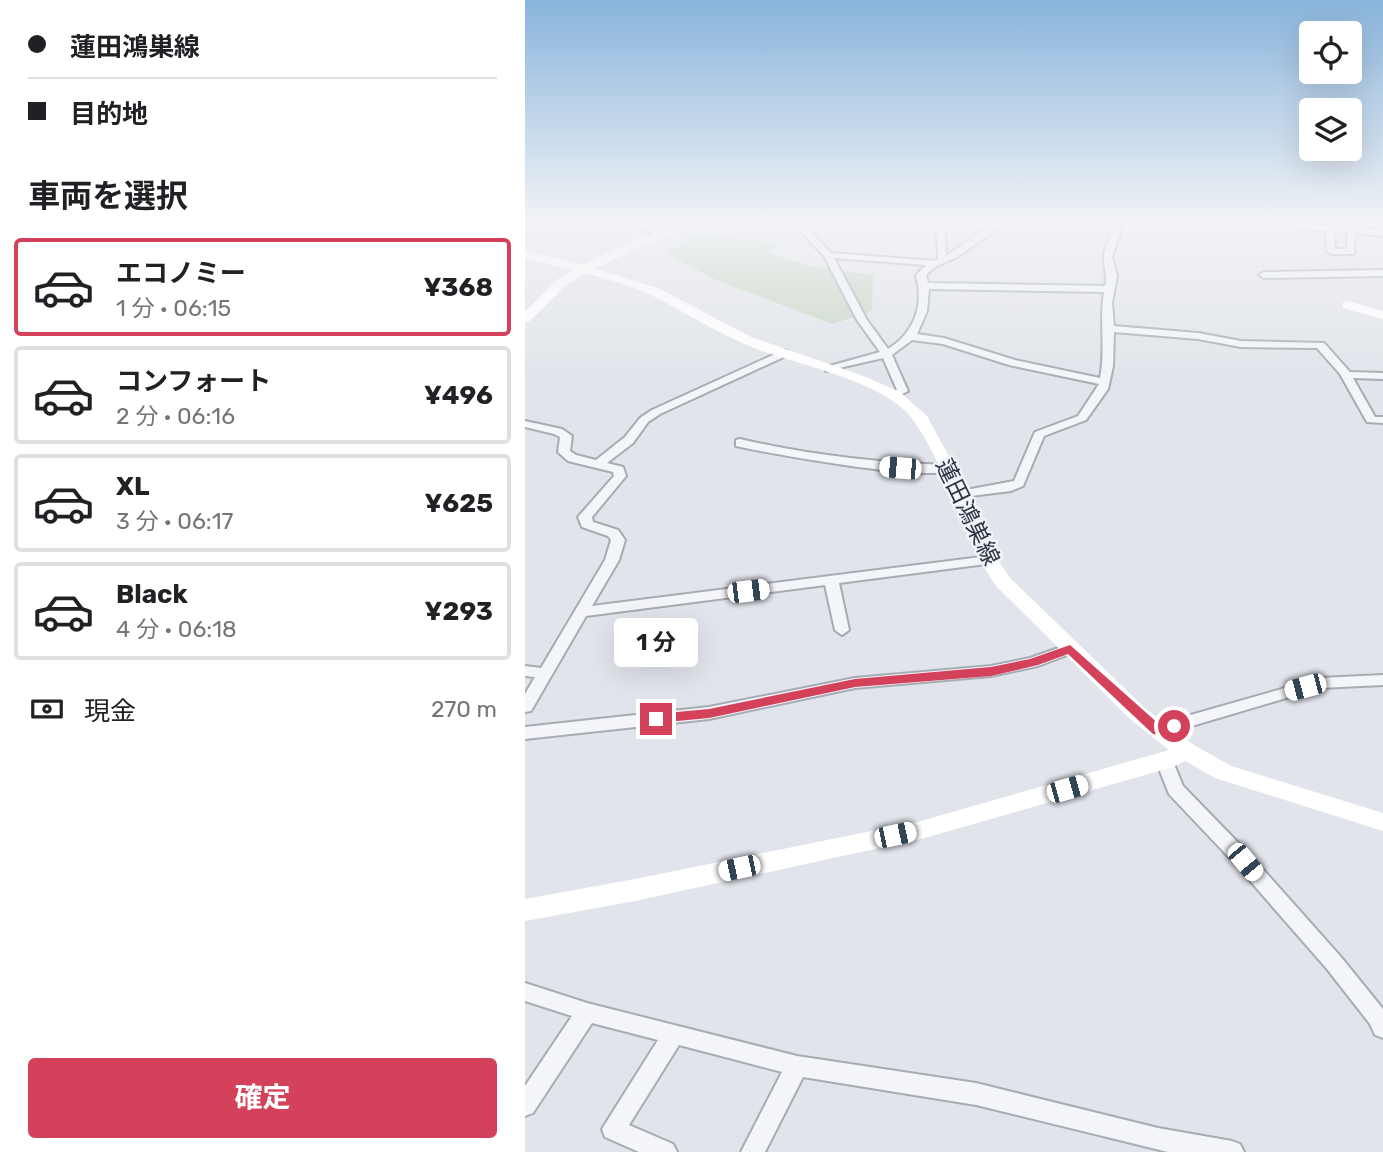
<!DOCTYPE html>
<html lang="ja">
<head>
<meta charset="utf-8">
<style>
  :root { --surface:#fff; --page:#f2f2f2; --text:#202124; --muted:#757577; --line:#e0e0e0; --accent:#d3415a }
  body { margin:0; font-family:Rubik,"Noto Sans JP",sans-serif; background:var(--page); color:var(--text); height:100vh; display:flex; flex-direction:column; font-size:26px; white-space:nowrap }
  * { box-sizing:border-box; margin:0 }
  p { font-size:23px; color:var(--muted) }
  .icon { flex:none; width:38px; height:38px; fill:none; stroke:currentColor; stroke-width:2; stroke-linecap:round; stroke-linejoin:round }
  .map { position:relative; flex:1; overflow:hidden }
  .side { display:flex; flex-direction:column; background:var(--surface); width:525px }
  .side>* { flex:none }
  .top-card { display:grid; align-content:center; height:154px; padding:0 28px; background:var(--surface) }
  .controls { position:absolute; left:774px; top:21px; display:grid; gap:14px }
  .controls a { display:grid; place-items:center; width:63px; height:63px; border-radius:7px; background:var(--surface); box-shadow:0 7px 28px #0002; font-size:35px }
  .end { position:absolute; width:32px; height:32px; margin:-16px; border:9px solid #d3415a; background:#fff; box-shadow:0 0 0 4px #fff }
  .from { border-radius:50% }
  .bubble { position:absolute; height:49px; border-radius:7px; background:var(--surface); box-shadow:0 7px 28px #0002; font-size:23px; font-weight:700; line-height:49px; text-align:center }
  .car { position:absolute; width:21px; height:42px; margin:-21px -10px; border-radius:9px; box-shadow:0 0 5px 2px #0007; background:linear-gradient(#fff 24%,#345 0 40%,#fff 0 76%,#345 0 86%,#fff 0) }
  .top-card b { display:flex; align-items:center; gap:24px; height:66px; font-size:26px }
  .top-card b+b { border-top:2px solid var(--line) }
  .top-card i { width:18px; height:18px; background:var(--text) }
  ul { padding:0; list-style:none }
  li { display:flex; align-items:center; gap:21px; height:98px; margin:0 14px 10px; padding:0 14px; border:4px solid var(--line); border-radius:7px }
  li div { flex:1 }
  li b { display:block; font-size:26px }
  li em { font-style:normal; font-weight:700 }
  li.on { border-color:var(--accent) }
  li>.icon { width:63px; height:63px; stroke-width:1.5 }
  h2 { padding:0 28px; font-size:32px; line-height:84px }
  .pay { display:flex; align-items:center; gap:18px; height:77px; padding:0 28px; font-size:26px }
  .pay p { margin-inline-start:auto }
  .primary-button { display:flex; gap:14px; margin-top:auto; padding:14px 28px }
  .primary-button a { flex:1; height:80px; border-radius:7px; background:var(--accent); color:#fff; font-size:28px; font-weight:700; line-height:80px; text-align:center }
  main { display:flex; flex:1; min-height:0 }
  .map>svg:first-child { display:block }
  .green { fill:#c6d4c1 }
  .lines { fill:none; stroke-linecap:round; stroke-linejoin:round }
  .street-casing { stroke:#a6abb4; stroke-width:4 }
  .street { fill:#f4f5f8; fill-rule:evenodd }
  .secondary { fill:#fff; fill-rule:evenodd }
  .route { fill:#d3415a }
  .labels { text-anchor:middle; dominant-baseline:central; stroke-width:5; stroke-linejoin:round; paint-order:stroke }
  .street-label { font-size:23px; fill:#283242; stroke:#f0f3f7 }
</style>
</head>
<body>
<main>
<section class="side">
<div class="top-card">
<b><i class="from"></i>蓮田鴻巣線</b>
<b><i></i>目的地</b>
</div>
<h2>車両を選択</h2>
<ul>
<li class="on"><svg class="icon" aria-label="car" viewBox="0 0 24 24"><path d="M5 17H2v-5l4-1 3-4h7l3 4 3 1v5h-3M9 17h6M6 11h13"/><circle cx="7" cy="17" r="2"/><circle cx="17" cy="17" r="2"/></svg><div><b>エコノミー</b><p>1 分 · 06:15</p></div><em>¥368</em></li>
<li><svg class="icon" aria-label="car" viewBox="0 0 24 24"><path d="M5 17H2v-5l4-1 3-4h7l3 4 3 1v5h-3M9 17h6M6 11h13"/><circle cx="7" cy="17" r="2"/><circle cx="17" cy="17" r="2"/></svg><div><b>コンフォート</b><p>2 分 · 06:16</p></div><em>¥496</em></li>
<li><svg class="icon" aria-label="car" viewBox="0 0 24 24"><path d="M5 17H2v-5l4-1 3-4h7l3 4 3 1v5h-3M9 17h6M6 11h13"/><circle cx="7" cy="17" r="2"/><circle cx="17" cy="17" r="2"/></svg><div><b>XL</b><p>3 分 · 06:17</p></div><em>¥625</em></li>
<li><svg class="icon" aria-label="car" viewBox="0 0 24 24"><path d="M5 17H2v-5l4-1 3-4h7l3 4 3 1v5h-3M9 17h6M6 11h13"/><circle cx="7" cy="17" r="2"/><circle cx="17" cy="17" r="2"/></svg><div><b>Black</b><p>4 分 · 06:18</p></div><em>¥293</em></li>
</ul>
<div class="pay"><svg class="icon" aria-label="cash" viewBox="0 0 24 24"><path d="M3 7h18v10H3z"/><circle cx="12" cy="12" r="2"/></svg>現金<p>270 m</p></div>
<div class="primary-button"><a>確定</a></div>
</section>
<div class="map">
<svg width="858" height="1152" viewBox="0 0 858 1152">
  <rect width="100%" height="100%" fill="#e1e4ea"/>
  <path class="green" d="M 173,234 L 256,243 L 243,252 L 288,267 L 348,275 L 347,311 L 307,324 L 189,279 L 142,253 Z"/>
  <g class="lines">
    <defs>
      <path id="street" d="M 105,220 L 115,220 L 138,235 L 131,237 Z
        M 223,220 L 234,220 L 223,226 L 217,226 L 217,222 Z
        M 272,220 L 280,220 L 283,229 L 306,253 L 409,261 L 413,259 L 412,229 L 407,220 L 415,220 L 420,229 L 421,256 L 470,222 L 485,220 L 432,257 L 410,267 L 401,275 L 403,283 L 580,286 C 583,275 578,266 579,256 C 581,244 587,233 588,220 L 596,220 L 595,234 L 587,257 L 592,276 L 587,303 L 589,326 L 673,333 L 716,341 L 799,343 L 825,372 L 858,373 L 858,379 L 828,378 L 850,417 L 858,417 L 858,423 L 842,422 L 815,374 L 792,348 L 716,347 L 673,339 L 589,332 L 588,366 L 583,389 L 561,420 L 519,436 L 498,486 L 486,491 L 430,498 L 428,495 L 430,492 L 489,481 L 510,432 L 553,416 L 574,384 L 484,365 L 418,344 L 387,340 L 367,355 L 383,391 L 370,398 L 364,395 L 372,390 L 358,358 L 301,371 L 301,367 L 355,352 L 332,320 L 299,256 L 276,232 ZM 309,258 L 401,265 L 391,275 C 399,305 390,332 363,349 L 342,320 ZM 404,289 L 579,292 C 574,320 581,349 575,378 L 490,360 L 419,338 L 392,334 L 402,311 Z
        M 761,220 L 771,220 L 776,224 L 858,230 L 858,236 L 830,233 L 829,254 L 806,254 L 802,251 L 801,231 L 771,228 ZM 809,231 L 822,232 L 822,249 L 810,249 Z
        M 858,270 L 858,276 L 739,278 L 734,275 L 739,272 Z
        M 259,350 L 263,351 L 263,355 L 135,414 L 123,422 L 108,443 L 82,463 L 98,467 L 101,476 L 67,517 L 68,522 L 93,530 L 100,540 L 94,560 L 67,606 L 464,556 L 471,560 L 469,563 L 314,583 L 324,630 L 317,635 L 310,630 L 300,585 L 61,616 L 6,711 L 0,712 L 0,694 L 10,677 L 0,676 L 0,666 L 16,668 L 80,560 L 86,540 L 83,536 L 57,527 L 53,517 L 89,476 L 88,472 L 43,461 L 33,452 L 35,437 L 29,434 L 0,427 L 0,421 L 37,429 L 47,436 L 45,451 L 51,455 L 71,460 L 100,437 L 115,418 L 127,410 Z
        M 215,439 C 284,455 353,463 423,465 L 429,469 C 410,484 242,453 211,446 L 211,440 Z
        M 545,644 L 550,646 L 553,649 L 550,652 L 513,666 L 466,676 L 330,688 L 184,719 L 0,739 L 0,727 L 184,707 L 330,678 L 466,666 L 505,658 Z
        M 858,675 L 858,685 L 795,688 L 633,736 L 627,734 L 625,730 L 627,726 L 795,678 Z
        M 640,755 L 646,757 L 658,786 L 727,857 L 816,957 L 858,1009 L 858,1038 L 850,1035 L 845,1024 L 802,969 L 713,867 L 644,794 L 631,761 L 634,757 Z
        M 0,983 L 62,1003 L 272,1056 L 451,1083 L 633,1128 L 707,1141 L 715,1144 L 719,1152 L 643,1152 L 451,1105 L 278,1077 L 240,1152 L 216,1152 L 257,1072 L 154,1045 L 104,1125 L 148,1144 L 152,1152 L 114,1152 L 80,1137 L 77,1129 L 133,1040 L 67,1023 L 8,1113 L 0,1116 L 0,1086 L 47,1016 L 0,1001 Z"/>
    </defs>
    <use href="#street" class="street-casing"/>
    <use href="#street" class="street"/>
    <path class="secondary" d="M 171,220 L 188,220 L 117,246 L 70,269 L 133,288 L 226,337 L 336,375 L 375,392 L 402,416 L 432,471 L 473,560 L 485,578 L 621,709 L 669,745 L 706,766 L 858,813 L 858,831 L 690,778 L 660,761 L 648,767 L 396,839 L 110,901 L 0,921 L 0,899 L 110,879 L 396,821 L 644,750 L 605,719 L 471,586 C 436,535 424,470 388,420 C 358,378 261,364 215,342 C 184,328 156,310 126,295 C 105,285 82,279 60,273 L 40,286 L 5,321 L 0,322 L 0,311 L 32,280 L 47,270 L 0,258 L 0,250 L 57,265 L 109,240 Z
      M 823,301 L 858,311 L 858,319 L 818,308 L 818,302 Z"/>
  </g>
  <linearGradient id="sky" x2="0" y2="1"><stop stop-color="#89b4dc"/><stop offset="0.58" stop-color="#f2f3f6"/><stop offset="1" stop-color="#f2f3f6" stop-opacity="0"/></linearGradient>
  <rect width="858" height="381" fill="url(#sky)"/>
  <path class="route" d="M 545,645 L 635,725 L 654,722 L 654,729 L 633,735 L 628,734 L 543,654 L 513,665 L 466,676 L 330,687 L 184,718 L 131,723 L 124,719 L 131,714 L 184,709 L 330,679 L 466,667 L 505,659 Z"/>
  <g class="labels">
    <g class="street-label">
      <text transform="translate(443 512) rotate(64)">蓮田鴻巣線</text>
    </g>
  </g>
</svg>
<div class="controls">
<a><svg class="icon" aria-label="locate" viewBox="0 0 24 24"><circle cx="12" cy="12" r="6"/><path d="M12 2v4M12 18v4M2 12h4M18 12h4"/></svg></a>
<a><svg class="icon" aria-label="layers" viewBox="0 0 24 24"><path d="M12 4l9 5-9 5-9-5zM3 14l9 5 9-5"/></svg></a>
</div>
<i class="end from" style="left:649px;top:726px"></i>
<i class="end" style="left:131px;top:719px"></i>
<div class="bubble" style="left:89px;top:618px;width:84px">1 分</div>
<i class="car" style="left:375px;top:468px;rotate:275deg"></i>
<i class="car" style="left:223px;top:591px;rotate:83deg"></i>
<i class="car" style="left:780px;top:687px;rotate:255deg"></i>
<i class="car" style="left:542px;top:789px;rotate:74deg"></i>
<i class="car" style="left:370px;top:835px;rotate:78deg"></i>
<i class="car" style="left:720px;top:862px;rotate:140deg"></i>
<i class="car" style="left:214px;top:868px;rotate:258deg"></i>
</div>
</main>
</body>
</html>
